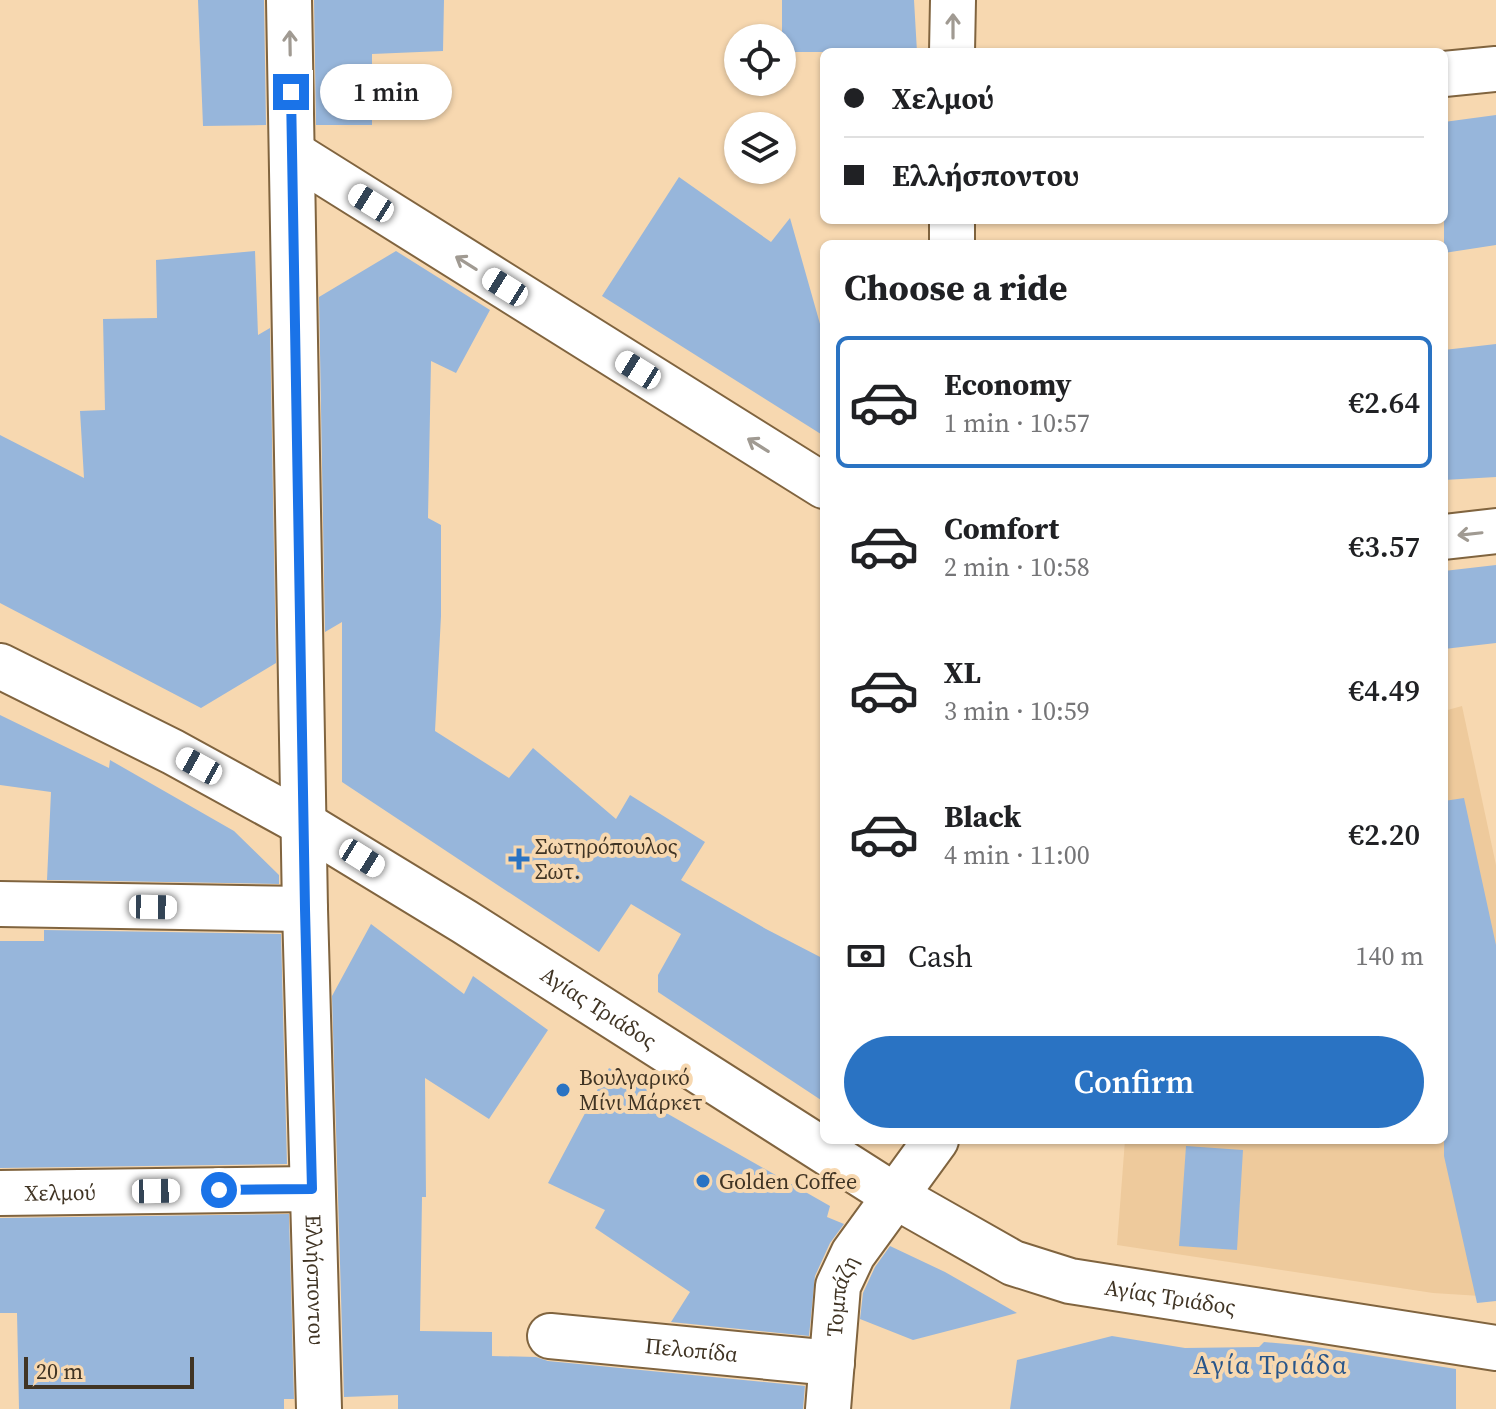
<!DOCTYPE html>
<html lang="en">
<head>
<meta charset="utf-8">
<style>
  :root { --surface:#fff; --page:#f6f6f6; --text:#202124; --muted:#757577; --line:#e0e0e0; --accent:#2a73c3 }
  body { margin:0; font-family:"Source Serif 4",serif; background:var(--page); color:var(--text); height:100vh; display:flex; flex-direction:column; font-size:30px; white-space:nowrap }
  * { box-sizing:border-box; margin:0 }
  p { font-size:26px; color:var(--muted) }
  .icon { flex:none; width:44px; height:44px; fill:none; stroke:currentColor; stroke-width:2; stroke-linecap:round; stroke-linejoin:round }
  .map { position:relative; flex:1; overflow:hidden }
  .details { position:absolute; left:820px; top:240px; width:628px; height:904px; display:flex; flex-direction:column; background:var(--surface); border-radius:12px; box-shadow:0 2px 6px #0004 }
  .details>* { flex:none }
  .top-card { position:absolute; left:820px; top:48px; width:628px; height:176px; border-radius:12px; box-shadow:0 2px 6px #0004; display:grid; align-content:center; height:176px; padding:0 24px; background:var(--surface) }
  .buttons { position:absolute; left:724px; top:24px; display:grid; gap:16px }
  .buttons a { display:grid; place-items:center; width:72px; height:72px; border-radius:50%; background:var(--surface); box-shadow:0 2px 6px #0004; font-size:40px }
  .scale { position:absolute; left:24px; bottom:20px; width:170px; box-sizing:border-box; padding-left:8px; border:4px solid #403424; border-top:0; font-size:22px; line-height:28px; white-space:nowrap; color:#403424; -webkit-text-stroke:6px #f7d8b0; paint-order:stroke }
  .end { position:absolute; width:36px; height:36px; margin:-18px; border:10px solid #1a73e8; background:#fff; box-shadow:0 0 0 4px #fff }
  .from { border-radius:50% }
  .bubble { position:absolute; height:56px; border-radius:28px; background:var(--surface); box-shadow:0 2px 6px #0004; font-size:26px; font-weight:600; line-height:56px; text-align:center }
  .car { position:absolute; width:24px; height:48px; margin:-24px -12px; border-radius:10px; box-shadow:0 0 6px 2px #0007; background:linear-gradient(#fff 24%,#345 0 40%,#fff 0 76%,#345 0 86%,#fff 0) }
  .top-card b { display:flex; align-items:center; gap:28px; height:76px; font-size:30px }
  .top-card b+b { border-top:2px solid var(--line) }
  .top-card i { width:20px; height:20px; background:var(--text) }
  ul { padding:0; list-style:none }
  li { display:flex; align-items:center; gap:24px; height:132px; margin:0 16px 12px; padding:0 8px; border:4px solid transparent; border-radius:12px }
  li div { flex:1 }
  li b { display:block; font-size:30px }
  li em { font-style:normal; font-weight:600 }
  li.current { border-color:var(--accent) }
  li>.icon { width:72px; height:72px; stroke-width:1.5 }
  h2 { padding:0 24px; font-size:36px; line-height:96px }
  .pay { display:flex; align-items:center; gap:20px; height:88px; padding:0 24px; font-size:30px }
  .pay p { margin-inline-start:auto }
  .cta { display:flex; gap:16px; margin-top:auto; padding:16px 24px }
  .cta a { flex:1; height:92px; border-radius:48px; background:var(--accent); color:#fff; font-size:32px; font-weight:600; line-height:92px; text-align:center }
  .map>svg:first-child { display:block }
  .built { fill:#eeca9c }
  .building { fill:#97b6db }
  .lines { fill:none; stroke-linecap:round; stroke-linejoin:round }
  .minor-casing { stroke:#80643f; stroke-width:48 }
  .secondary-casing { stroke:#80643f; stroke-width:48 }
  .minor { stroke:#fff; stroke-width:44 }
  .secondary { stroke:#fff; stroke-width:44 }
  .oneway { stroke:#a09a92 }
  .route { stroke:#1a73e8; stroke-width:10 }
  .poi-dot { fill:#2a73c3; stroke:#f7d8b0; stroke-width:3 }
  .labels { text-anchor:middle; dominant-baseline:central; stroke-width:8; stroke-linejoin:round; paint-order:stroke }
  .poi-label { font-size:22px; fill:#403424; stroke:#f7d8b0; text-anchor:start }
  .street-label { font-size:22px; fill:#403424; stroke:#f7d8b0 }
  .quarter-label { font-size:26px; letter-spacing:2px; fill:#28558a; stroke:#f7d8b0 }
</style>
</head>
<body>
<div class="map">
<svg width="1496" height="1409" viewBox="0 0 1496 1409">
  <rect width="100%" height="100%" fill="#f7d8b0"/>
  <path class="built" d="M 1462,706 L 1496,865 L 1496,1297 L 1433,1293 L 1117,1245 L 1125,1140 L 1444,1140 L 1444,711 Z"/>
  <path class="building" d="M 198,0 L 264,0 L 266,125 L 203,126 Z
    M 314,0 L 444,0 L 443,51 L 372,54 L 372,125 L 316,125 Z
    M 782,0 L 914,0 L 917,52 L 782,52 Z
    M 1496,115 L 1496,245 L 1444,253 L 1444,122 Z
    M 679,177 L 771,242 L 790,218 L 824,338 L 824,436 L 602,296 Z
    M 255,251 L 258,335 L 270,328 L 276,663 L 201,708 L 0,603 L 0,435 L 84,478 L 80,411 L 105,410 L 103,319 L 157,318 L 156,260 Z
    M 396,251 L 490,310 L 456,373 L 431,361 L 428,518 L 441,525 L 441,616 L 435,731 L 509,778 L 533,748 L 616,819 L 630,795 L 705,842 L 681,880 L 766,929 L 824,959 L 824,1102 L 658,992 L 658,975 L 681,934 L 631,904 L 599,952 L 342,782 L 342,622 L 325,632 L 319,297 Z
    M 1496,344 L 1496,477 L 1444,480 L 1444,350 Z
    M 1496,565 L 1496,643 L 1444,649 L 1444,571 Z
    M 0,715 L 109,768 L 110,760 L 234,831 L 279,875 L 279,884 L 47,880 L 51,792 L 0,785 Z
    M 1464,798 L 1496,945 L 1496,1301 L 1477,1303 L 1444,1156 L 1444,801 Z
    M 371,924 L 464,994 L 473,976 L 548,1030 L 489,1119 L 425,1078 L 426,1197 L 422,1197 L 420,1331 L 492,1332 L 492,1356 L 536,1357 L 548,1361 L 805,1386 L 803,1409 L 398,1409 L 398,1395 L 344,1397 L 332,996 Z
    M 44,930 L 281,934 L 287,1164 L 0,1168 L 0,941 L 44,941 Z
    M 609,1068 L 652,1091 L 661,1110 L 830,1206 L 827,1217 L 844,1224 L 830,1243 L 815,1276 L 809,1336 L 671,1322 L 690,1292 L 595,1228 L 605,1210 L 548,1183 Z
    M 1186,1146 L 1243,1150 L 1237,1250 L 1179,1246 Z
    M 289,1214 L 294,1399 L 284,1399 L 284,1409 L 19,1409 L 17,1313 L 0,1313 L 0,1218 Z
    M 890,1246 L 945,1272 L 1017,1313 L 913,1340 L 860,1319 L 863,1293 L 875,1267 Z
    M 1112,1336 L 1185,1348 L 1259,1347 L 1264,1342 L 1310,1346 L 1456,1369 L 1456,1409 L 1010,1409 L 1017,1360 Z"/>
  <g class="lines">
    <defs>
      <g id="minor">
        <path id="s1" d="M 289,0 L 305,909 L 319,1409"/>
        <path d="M 952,52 L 953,0"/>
        <path d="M 1444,74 L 1496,69"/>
        <path d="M 292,153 L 824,486"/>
        <path d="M 952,244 L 952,220"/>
        <path d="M 1444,537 L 1496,531"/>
        <path d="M 0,904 L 305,909"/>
        <path id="s2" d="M 0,1193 L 312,1189"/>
        <path id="s3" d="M 550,1336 L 832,1363"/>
        <path id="s4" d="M 828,1409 L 838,1286 L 853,1254 L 936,1140"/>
      </g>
      <g id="secondary">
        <path id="s5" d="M 0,666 L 173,752 L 304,824 L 465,922 L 895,1196 L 1013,1263 L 1070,1281 L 1496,1348"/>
      </g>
    </defs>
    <use href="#minor" class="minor-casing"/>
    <use href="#secondary" class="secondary-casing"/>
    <use href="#minor" class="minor"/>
    <use href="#secondary" class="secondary"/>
  </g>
  <defs><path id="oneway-shaft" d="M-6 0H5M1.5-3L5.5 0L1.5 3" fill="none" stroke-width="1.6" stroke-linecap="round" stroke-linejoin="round" transform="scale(2)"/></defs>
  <g class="oneway">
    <use href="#oneway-shaft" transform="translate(953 26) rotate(-90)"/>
    <use href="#oneway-shaft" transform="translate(290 43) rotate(-91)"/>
    <use href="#oneway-shaft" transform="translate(466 263) rotate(-148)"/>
    <use href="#oneway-shaft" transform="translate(758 445) rotate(-148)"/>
    <use href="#oneway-shaft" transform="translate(1470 534) rotate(174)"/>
  </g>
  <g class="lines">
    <path class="route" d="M 219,1190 L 312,1189 L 305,909 L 291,92"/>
  </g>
  <g class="poi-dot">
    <path d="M515 847h8v8h8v8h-8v8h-8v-8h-8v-8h8z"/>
    <circle cx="563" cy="1090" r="8"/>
    <circle cx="703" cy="1181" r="8"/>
  </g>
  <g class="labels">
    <g class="poi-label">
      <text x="535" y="846">Σωτηρόπουλος<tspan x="535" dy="25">Σωτ.</tspan></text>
      <text x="579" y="1077">Βουλγαρικό<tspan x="579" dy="25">Μίνι Μάρκετ</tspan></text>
      <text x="719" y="1181">Golden Coffee</text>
    </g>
    <g class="street-label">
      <text stroke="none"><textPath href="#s5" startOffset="690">Αγίας Τριάδος</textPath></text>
      <text stroke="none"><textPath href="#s2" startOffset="60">Χελμού</textPath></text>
      <text stroke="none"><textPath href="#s1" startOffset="1280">Ελλήσποντου</textPath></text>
      <text stroke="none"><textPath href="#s4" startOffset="114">Τομπάζη</textPath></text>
      <text stroke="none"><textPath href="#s5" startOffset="1338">Αγίας Τριάδος</textPath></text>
      <text stroke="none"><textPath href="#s3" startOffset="142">Πελοπίδα</textPath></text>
    </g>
    <g class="quarter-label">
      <text x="1271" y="1365">Αγία Τριάδα</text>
    </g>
  </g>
</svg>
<div class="buttons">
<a><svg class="icon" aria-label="locate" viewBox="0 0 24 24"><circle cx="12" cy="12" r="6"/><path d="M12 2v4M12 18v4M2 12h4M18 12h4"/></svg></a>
<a><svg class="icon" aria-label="layers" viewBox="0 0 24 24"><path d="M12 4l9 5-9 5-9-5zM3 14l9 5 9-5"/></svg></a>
</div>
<div class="scale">20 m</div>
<i class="end from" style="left:219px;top:1190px"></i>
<i class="end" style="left:291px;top:92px"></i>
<div class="bubble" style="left:320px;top:64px;width:132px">1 min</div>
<i class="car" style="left:371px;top:203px;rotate:302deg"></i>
<i class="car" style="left:505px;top:287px;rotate:302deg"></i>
<i class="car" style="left:638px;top:370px;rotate:302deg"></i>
<i class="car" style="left:199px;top:766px;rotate:299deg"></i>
<i class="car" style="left:362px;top:858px;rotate:122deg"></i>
<i class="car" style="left:153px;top:907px;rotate:91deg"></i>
<i class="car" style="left:156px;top:1191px;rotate:89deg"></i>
<div class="top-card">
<b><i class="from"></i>Χελμού</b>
<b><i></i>Ελλήσποντου</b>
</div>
<section class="details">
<h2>Choose a ride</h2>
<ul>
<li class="current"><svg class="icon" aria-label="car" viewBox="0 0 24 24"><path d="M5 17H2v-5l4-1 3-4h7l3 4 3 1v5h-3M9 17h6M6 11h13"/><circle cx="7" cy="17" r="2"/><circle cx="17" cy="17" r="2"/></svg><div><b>Economy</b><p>1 min · 10:57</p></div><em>€2.64</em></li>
<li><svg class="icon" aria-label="car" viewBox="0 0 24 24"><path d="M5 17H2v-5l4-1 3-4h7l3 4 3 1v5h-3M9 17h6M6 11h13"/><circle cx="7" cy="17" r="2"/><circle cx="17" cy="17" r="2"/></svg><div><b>Comfort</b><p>2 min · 10:58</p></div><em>€3.57</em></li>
<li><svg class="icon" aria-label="car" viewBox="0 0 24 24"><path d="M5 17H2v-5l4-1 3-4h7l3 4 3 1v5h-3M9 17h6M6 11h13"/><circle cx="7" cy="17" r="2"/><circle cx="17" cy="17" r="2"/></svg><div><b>XL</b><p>3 min · 10:59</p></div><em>€4.49</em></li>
<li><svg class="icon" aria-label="car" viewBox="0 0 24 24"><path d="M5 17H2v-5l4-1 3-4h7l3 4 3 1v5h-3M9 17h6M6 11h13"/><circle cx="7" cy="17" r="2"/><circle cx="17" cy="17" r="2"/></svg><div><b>Black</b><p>4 min · 11:00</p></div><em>€2.20</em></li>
</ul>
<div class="pay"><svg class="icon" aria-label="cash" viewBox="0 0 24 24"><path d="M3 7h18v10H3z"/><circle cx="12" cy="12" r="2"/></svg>Cash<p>140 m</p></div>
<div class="cta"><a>Confirm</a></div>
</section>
</div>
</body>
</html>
